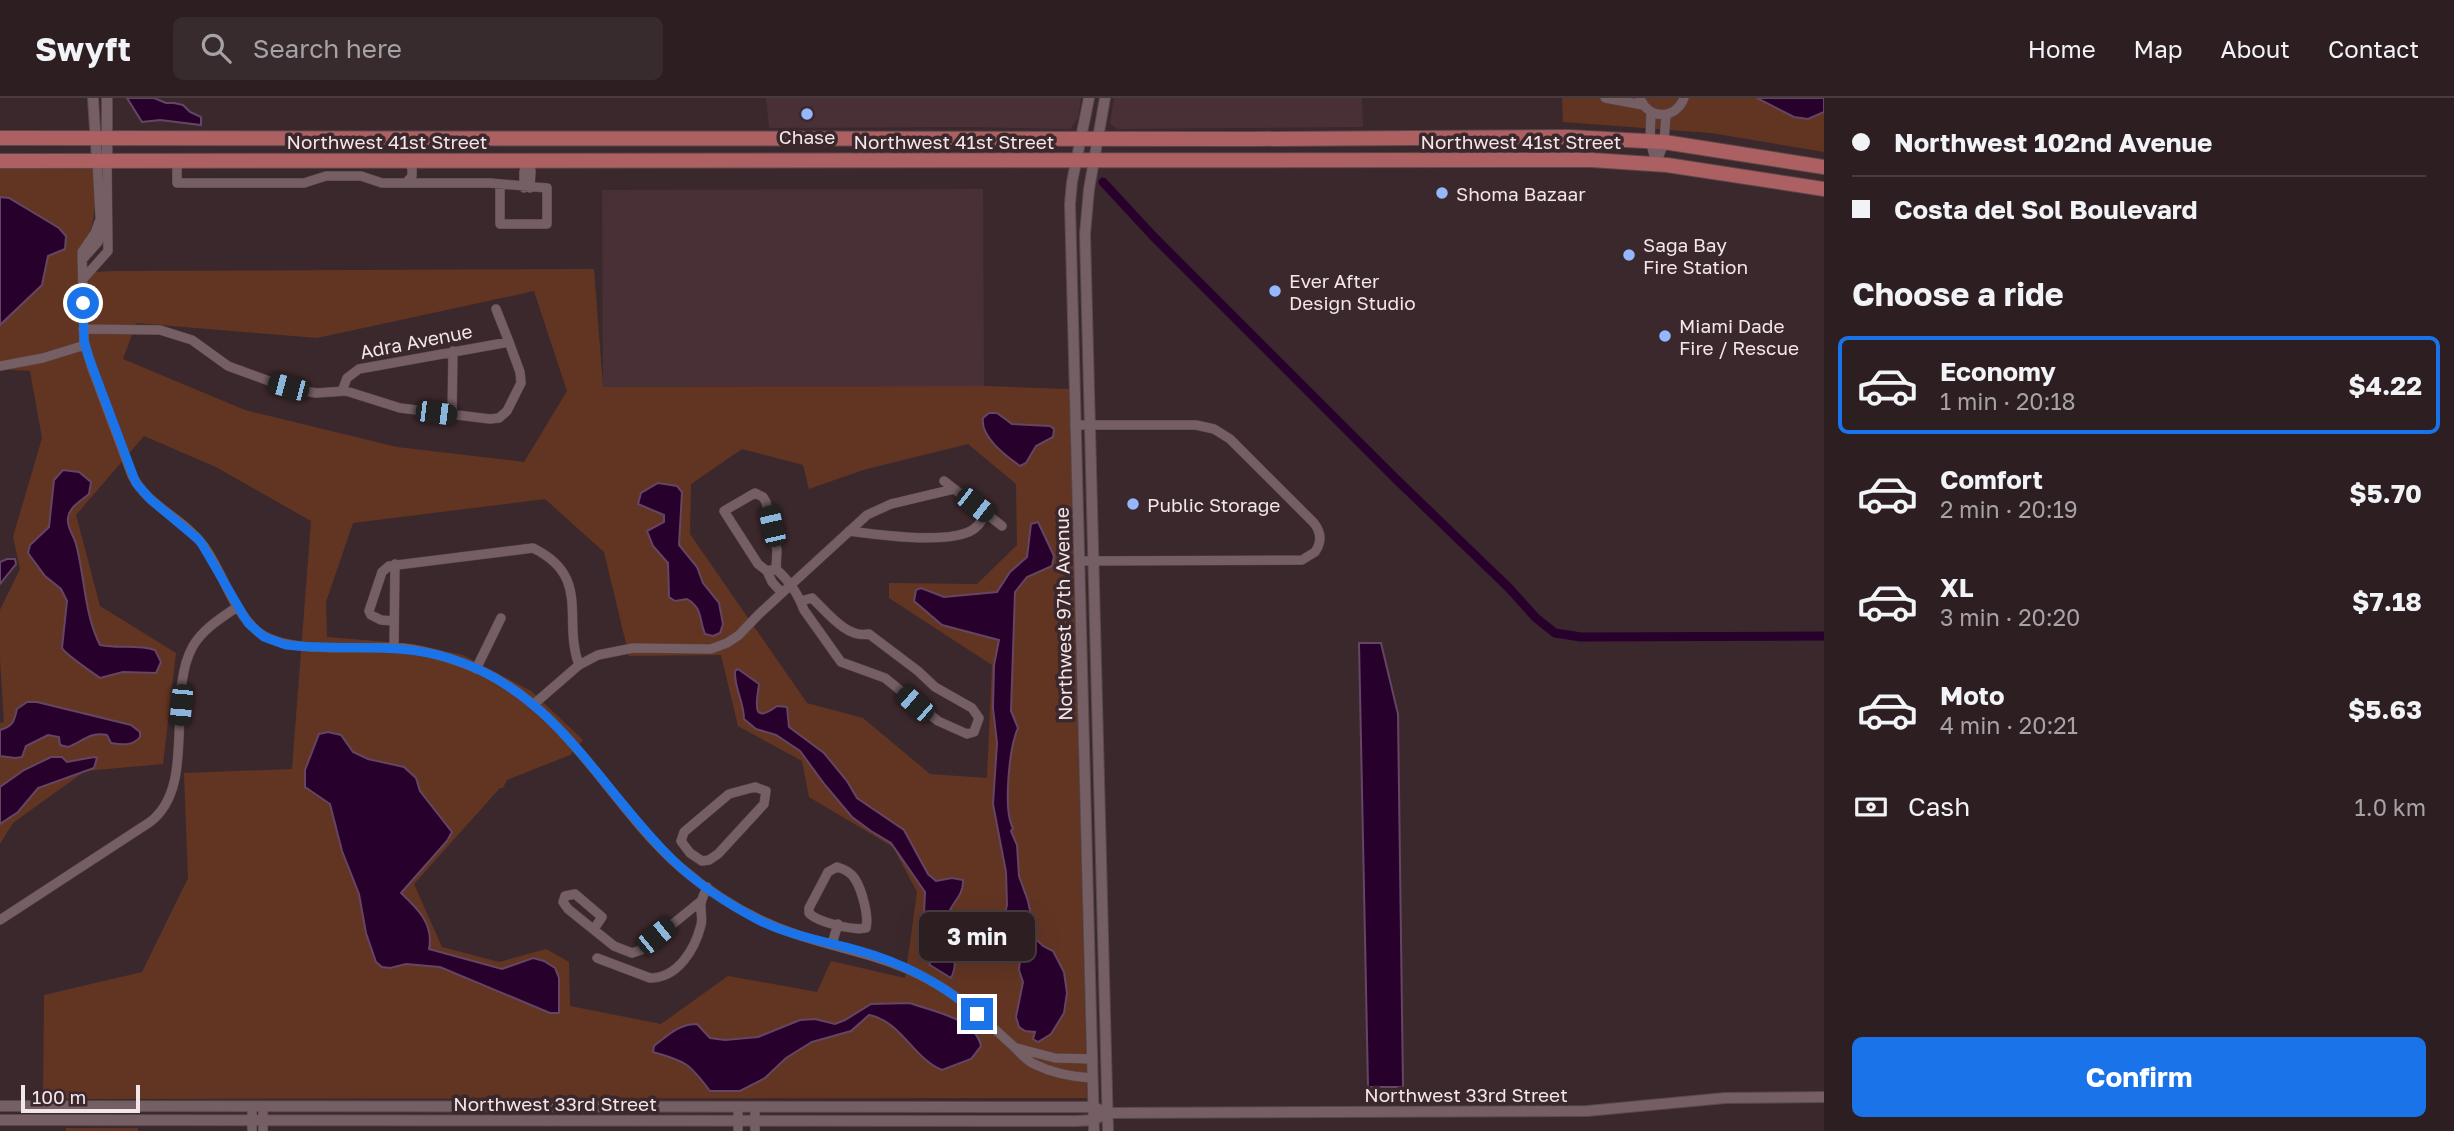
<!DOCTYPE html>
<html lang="en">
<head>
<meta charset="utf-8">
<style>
  :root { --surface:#2c1e21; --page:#382b2e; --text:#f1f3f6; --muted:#a6a2a5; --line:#483c3f; --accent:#1a73e8 }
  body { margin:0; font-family:"Golos Text",sans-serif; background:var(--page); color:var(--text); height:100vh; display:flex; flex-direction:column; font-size:26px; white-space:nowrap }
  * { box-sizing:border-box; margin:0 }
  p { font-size:23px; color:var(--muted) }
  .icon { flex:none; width:38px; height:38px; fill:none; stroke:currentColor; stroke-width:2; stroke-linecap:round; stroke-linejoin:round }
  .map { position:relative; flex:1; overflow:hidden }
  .sheet { display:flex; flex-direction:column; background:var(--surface); width:630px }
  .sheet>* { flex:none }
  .banner { display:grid; align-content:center; height:154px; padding:0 28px; background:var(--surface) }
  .scale { position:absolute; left:21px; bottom:18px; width:119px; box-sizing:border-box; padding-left:7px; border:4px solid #f3e6e8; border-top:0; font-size:19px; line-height:24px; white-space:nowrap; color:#f3e6e8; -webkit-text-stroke:5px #3b282c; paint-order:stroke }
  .end { position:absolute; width:32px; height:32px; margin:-16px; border:9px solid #1a73e8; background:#fff; box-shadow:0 0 0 4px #fff }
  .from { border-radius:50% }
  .bubble { position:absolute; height:49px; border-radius:10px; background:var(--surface); box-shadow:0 7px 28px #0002,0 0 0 2px var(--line); font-size:23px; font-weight:700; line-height:49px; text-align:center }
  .car { position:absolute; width:21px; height:42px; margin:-21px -10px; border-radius:9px; box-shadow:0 0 5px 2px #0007; background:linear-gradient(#222 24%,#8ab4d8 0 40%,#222 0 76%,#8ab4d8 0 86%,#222 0) }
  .banner b { display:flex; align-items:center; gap:24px; height:66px; font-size:26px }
  .banner b+b { border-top:2px solid var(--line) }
  .banner i { width:18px; height:18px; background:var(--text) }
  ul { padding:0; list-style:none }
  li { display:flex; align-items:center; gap:21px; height:98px; margin:0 14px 10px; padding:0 14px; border:4px solid transparent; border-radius:10px }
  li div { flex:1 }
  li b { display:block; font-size:26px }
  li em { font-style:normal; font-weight:700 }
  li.current { border-color:var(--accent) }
  li>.icon { width:63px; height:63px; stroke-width:1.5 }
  h2 { padding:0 28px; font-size:32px; line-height:84px }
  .pay { display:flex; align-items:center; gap:18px; height:77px; padding:0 28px; font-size:26px }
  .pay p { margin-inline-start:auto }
  .action { display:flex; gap:14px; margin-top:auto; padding:14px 28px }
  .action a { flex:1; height:80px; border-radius:10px; background:var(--accent); color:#fff; font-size:28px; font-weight:700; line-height:80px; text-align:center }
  header { display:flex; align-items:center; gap:42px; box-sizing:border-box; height:98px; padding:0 35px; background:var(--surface); border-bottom:2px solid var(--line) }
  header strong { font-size:33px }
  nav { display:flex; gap:38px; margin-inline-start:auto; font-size:24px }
  .search { width:490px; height:63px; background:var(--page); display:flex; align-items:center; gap:18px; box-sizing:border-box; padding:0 24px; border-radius:10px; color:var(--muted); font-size:26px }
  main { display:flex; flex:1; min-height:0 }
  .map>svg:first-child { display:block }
  .built { fill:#493037 }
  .green { fill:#623523; fill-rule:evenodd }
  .water { fill:#28002c; stroke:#654564; stroke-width:2 }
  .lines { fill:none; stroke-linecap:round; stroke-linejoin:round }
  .canal { stroke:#28002c; stroke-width:9 }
  .minor-casing { stroke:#58484c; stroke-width:10 }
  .tertiary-casing { stroke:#58484c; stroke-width:12 }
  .primary-casing { stroke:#58484c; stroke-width:16 }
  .minor { stroke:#755f64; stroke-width:9 }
  .tertiary { stroke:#755f64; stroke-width:10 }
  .primary { stroke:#ac6062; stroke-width:14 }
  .route { stroke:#1a73e8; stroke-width:9 }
  .poi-dot { fill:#94b7fd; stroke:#3b282c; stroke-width:2.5 }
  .labels { text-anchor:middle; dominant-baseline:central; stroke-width:7; stroke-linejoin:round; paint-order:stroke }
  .poi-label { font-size:19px; fill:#f3e6e8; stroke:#3b282c; text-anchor:start }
  .street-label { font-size:19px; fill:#f3e6e8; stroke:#3b282c }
</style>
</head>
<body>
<header>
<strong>Swyft</strong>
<div class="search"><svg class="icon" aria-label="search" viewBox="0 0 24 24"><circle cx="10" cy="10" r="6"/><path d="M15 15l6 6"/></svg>Search here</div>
<nav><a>Home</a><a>Map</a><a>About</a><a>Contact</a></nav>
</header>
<main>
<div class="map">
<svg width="1824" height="1033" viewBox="0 0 1824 1033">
  <rect width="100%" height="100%" fill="#3b282c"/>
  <path class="built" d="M 766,0 L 1081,0 L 1078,21 L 1070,31 L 969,29 L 769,30 Z
    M 1114,0 L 1362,0 L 1363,29 L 1118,31 L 1110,26 Z
    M 983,91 L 984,288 L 603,289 L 602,92 Z"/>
  <path class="green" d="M 1562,0 L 1824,0 L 1824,54 L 1711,35 L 1563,24 Z
    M 0,71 L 95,71 C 94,90 97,116 90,133 C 83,151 76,154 78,175 L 113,173 L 594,171 L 603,289 L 984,288 L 1069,291 L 1087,1000 L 43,1001 L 44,897 L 142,874 L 188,780 L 184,675 L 292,671 L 311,423 L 216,369 L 144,338 L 76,417 L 100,508 L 176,555 L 163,666 L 85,673 L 13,725 L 0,746 L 0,625 L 4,624 L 0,561 L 0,512 L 20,471 L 13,439 L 42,340 L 30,273 L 0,271 ZM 534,193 L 567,293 L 524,364 L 397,349 L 245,312 L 123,261 L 136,225 L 317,240 ZM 968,346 L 1016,386 L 1017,447 L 977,486 L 889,485 L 889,500 L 992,567 L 987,680 L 930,676 L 863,620 L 807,605 L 690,436 L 691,386 L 742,351 L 803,367 L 809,391 L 863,372 ZM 545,401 L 604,454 L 629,558 L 721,557 L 738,628 L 802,663 L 809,699 L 893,749 L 917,794 L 905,880 L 831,863 L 817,894 L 728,878 L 661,926 L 570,908 L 569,864 L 546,851 L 499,864 L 442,849 L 414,786 L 500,690 L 503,690 L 507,682 L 570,657 L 583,642 L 531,593 L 463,557 L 413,546 L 327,539 L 326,504 L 353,425 Z
    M 66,1030 L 138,1030 L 138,1033 L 66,1033 Z"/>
  <path class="water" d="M 127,0 L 154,0 L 166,5 L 174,5 L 183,7 L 190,14 L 201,19 L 201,27 L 160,22 L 142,24 Z
    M 1757,0 L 1824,0 L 1824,14 L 1808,21 L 1794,19 Z
    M 0,99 L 9,100 L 59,130 L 66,138 L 65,151 L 48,158 L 42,187 L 0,227 Z
    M 989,315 L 997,315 L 1012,326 L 1050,328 L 1054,331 L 1053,339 L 1036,348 L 1026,365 L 1020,368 C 1006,358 980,339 983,320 Z
    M 63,372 L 79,374 L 91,384 L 89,396 C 81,403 69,409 68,420 C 66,428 74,438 76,446 C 85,479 84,516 100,547 C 118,551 137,546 155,552 L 161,564 L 156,575 L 123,574 L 100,580 C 92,574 66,557 62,550 L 67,503 L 61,491 L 45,478 L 28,455 L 30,447 L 49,429 L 54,382 Z
    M 658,385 L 677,388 L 682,394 L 679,447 L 697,469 L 703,485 L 719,505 L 723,526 L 720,535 L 713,538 L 705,536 C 699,522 703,510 687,501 L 675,503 L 669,499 L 668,465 L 653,448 L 647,433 L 664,424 L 664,417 L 638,406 L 641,395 Z
    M 1038,424 L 1054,458 L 1052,468 L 1027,479 L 1015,494 L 1011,613 L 1018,630 C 1009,650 1003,713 1013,730 L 1011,733 L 1017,747 L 1019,778 L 1028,803 L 1036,841 L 1043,848 L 1053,853 L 1064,874 L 1067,895 L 1064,915 L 1051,936 L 1038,944 L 1033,941 L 1035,934 L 1025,933 L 1019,929 L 1016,919 L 1023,884 L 1019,872 L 1020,862 L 1011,845 L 1013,837 L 1011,825 L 1005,815 L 1007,807 L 1006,774 L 993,706 L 997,645 L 993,610 L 994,567 L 999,542 L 942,527 L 914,503 L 916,492 L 921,490 L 944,499 L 997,494 L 1010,474 L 1027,459 L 1031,426 Z
    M 7,461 L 15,461 L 16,466 L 0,486 L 0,464 Z
    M 1359,545 L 1381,545 L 1398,616 L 1403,989 L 1368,989 Z
    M 738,571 L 759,586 C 757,603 750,628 777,608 L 787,609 L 789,629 L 824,655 L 847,683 L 857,700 L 904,732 L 928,776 L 936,783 L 952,780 L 963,782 C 964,800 948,806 947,822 C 946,845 962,857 951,880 L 930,867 L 923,837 L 925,794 L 891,745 L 871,733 L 852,719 L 825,687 L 800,653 L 776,637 L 756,631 L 744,621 C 744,604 734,590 735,573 Z
    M 27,604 L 37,604 L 131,627 L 140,634 L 140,639 C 133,648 122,647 111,645 L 107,637 C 91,633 82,644 68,649 L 60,647 L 59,639 L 48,637 L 26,648 L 22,659 L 15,660 L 0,658 L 0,632 C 13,628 14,624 17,611 Z
    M 328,634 L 341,637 L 353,654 L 368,661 L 404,669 L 416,680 L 420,693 L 452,734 L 447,743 L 401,795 C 418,811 434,826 429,851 L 502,871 L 533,860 L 544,863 L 555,870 L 559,880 L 559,915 L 550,915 L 538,910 L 440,869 L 406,866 L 390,870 L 382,869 L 376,864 L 366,835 L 359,796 L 342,753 L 330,706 L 305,689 L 305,672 L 319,636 Z
    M 51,659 L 62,659 L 67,664 L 94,659 L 97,660 L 94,670 L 38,690 L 18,714 L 0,726 L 0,689 L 24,672 Z
    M 910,905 C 934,914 975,920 981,948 L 971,961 L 942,972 C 913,960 901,923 869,917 L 851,933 L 812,944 L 786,960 L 765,980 L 740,993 L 710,993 C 689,965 687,964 653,954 L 654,948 C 668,937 679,926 697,926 L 710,940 L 725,942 L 758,939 L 800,922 L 815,921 L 835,926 L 845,922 L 871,906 Z"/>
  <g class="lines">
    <path class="canal" d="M 1103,84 L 1153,138 L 1396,381 L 1509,490 L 1536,520 L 1555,535 L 1581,539 L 1824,538"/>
    <defs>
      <path id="minor" d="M 1605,0 L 1643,7
        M 1640,0 C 1648,22 1676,22 1684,0
        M 1651,14 L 1650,42 L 1656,65
        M 181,63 L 177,70 L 177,85 L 304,85 L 326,78 L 361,78 L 382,85 L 490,85 L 547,90 L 547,126 L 500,126 L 500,86
        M 527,63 L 531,73 L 530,90
        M 1657,64 L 1664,44 L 1666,17
        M 406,85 L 412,78 L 412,70 L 407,63
        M 524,90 L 524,74 L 527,63
        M 99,124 L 95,135 L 82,154 L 84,243 L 92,270 L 132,377 C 147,408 183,420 203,447 C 223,474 231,510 257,533 C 286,558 363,547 402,550 C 430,553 457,562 482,573 C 570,615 610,707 680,769 C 715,799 755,823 798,837 C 850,854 890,858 938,887 C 965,903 989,926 1012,947 C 1020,954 1025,962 1034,966 C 1052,975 1073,979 1092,980
        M 82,162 L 98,144 L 101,136 L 97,63
        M 84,180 L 108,153 L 107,63
        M 496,211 L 509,244
        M 83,231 L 160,232 L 192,242 L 228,268 L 288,290 L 316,295 L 346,293 L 400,310 L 490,321 L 499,320 L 507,313 L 521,285 L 520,274 L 509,244 L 359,271 L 347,280 L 342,293
        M 0,268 L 43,260 L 85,247
        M 452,317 L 453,253
        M 1075,327 L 1196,327 L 1214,331 L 1230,341 L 1314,425 C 1321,434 1322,444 1315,454 L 1302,462 L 1079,463
        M 944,383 L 1002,428
        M 755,395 L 763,399 L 766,404 L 777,452 L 776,471 L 767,473 L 758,466 L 724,413 Z
        M 849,433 C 879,437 939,445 966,435 C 976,432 981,424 986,416
        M 776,471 C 790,484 797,494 804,512 L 841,564 L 885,580 L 938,623 L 967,636 L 974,634 L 979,620 L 972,610 L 935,589 L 918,573 L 869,536 C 847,541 827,514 812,500 L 801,503
        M 767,473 L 772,484 L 782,495
        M 394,523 L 381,522 L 371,517 L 369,513 L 382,474 L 389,468 L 533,450 C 592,479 562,521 579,567
        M 394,550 L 395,466
        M 476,571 L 501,520
        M 534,606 L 579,567 L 598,557 L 633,550 L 711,551 L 727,545 L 739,537 L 758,517 L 867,417 L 891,406 L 954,391
        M 755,689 L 766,693 L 764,706 L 718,756 L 709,762 L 702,763 L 690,755 L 681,743 L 684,734 L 729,696 Z
        M 837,769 C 844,771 851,774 855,781 C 862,792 869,818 866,830 C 854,833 817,824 809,815 L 809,810 L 828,774 Z
        M 0,822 L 150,724 C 198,688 165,597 193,548 C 203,531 221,520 237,509
        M 594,831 L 602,819 L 575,796 L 565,798 L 563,804 L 568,811 L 614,848 L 632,855 L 641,852 L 701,803
        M 832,846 L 838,826
        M 597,860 L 650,880 C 678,880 695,851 701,827 C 703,820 700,813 701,805 C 702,800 705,794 707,789
        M 1017,950 L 1055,960 L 1092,961
        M 252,1033 L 252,1009
        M 263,1033 L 263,1009
        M 738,1033 L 738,1009
        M 755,1033 L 755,1009"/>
      <path id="tertiary" d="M 93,0 L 97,63
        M 1089,0 L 1072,84 L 1070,106 L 1094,1033
        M 1105,0 L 1089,91 L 1085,136 L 1108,1033
        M 107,63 L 107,0
        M 0,1008 L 1093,1009 L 1108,1015 L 1587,1013 L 1725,1000 L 1824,999
        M 0,1022 L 1076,1023 L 1093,1022 L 1108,1015"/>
      <path id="primary" d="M 0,40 L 1252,41 L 1569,39 L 1664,44 L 1824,69
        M 0,63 L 1592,62 L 1667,67 L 1824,91"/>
    </defs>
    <use href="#minor" class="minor-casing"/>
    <use href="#tertiary" class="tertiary-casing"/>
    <use href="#primary" class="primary-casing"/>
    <use href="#minor" class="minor"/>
    <use href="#tertiary" class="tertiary"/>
    <use href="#primary" class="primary"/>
  </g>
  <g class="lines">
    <path class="route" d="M 83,205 L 84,243 L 88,257 L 136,385 L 150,401 L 200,443 L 248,525 L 264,539 L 286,547 C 341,553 395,544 449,560 C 550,591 594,680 663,752 C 687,778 720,801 751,818 C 784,837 821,842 857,852 C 901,864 943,886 977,916"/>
  </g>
  <g class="poi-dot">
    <circle cx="807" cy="16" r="7"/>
    <circle cx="1442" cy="95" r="7"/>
    <circle cx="1629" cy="157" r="7"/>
    <circle cx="1275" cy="193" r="7"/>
    <circle cx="1665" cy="238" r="7"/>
    <circle cx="1133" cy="406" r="7"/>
  </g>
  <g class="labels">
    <g class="poi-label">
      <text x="807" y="38" text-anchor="middle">Chase</text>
      <text x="1456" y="95">Shoma Bazaar</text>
      <text x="1643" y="146">Saga Bay<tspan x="1643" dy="22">Fire Station</tspan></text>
      <text x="1289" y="182">Ever After<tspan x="1289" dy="22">Design Studio</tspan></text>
      <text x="1679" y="227">Miami Dade<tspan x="1679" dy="22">Fire / Rescue</tspan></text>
      <text x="1147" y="406">Public Storage</text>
    </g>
    <g class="street-label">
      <text x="387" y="43">Northwest 41st Street</text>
      <text x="954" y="43">Northwest 41st Street</text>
      <text x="1521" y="43">Northwest 41st Street</text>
      <text transform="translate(416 243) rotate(-11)">Adra Avenue</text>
      <text transform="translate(1063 516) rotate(-91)">Northwest 97th Avenue</text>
      <text x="1466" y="996">Northwest 33rd Street</text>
      <text x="555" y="1005">Northwest 33rd Street</text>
    </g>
  </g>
</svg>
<div class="scale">100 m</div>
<i class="end from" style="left:83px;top:205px"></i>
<i class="end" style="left:977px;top:916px"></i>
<div class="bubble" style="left:919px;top:814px;width:116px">3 min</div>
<i class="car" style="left:288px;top:289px;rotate:285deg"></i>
<i class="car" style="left:436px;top:315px;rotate:97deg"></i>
<i class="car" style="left:975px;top:407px;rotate:128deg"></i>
<i class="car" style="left:772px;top:428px;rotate:347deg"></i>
<i class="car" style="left:915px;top:606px;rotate:311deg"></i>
<i class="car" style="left:181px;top:607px;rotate:185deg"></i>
<i class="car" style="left:656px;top:838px;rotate:51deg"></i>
</div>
<section class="sheet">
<div class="banner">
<b><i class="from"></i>Northwest 102nd Avenue</b>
<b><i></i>Costa del Sol Boulevard</b>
</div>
<h2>Choose a ride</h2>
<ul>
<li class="current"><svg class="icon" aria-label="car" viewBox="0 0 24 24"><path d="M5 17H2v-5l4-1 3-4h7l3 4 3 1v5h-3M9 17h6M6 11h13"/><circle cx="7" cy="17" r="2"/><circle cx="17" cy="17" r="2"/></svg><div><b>Economy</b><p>1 min · 20:18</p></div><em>$4.22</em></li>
<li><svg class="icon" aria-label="car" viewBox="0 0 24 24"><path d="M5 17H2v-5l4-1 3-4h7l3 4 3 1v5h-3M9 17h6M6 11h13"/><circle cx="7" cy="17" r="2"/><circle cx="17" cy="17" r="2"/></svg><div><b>Comfort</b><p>2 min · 20:19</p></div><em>$5.70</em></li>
<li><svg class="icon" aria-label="car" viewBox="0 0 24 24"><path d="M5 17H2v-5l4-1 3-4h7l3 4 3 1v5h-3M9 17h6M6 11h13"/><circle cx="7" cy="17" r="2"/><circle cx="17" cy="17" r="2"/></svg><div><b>XL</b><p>3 min · 20:20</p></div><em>$7.18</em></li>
<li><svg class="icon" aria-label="car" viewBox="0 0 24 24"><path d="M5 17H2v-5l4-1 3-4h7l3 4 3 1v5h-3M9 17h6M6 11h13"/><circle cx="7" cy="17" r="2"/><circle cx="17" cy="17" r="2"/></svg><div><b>Moto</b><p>4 min · 20:21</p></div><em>$5.63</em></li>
</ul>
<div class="pay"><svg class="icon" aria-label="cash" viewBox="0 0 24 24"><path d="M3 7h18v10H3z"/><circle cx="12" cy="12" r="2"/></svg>Cash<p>1.0 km</p></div>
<div class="action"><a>Confirm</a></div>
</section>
</main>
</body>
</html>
